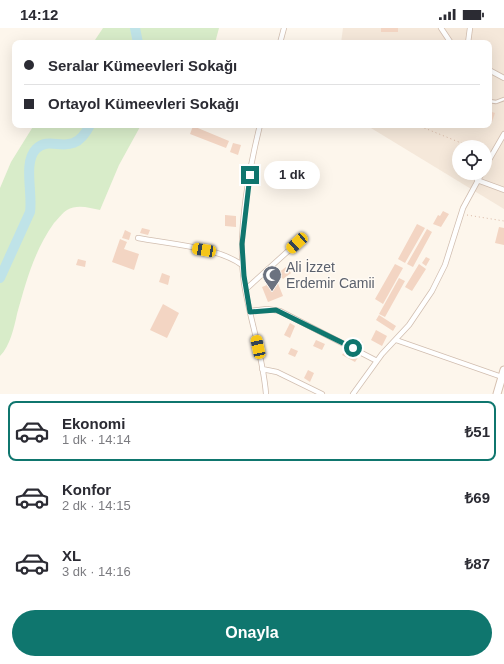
<!DOCTYPE html>
<html lang="tr">
<head>
<meta charset="utf-8">
<style>
  :root { --surface:#fff; --page:#f7f7f7; --text:#2b2b33; --muted:#7c7c81; --line:#e1e1e2; --accent:#0f766e }
  body { margin:0; font-family:Helvetica,sans-serif; background:var(--page); color:var(--text); height:100vh; display:flex; flex-direction:column; font-size:15px; white-space:nowrap }
  * { box-sizing:border-box; margin:0 }
  p { font-size:13px; color:var(--muted) }
  .icon { flex:none; width:22px; height:22px; fill:none; stroke:currentColor; stroke-width:2; stroke-linecap:round; stroke-linejoin:round }
  .map { position:relative; height:366px; overflow:hidden }
  .side { display:flex; flex-direction:column; background:var(--surface); flex:1 }
  .side>* { flex:none }
  .hud { position:absolute; left:12px; top:12px; width:480px; height:88px; border-radius:8px; box-shadow:0 4px 16px #0002; display:grid; align-content:center; height:88px; padding:0 12px; background:var(--surface) }
  .tools { position:absolute; left:452px; top:112px; display:grid; gap:8px }
  .tools a { display:grid; place-items:center; width:40px; height:40px; border-radius:50%; background:var(--surface); box-shadow:0 4px 16px #0002; font-size:20px }
  .end { position:absolute; width:18px; height:18px; margin:-9px; border:5px solid #0f766e; background:#fff; box-shadow:0 0 0 2px #fff }
  .from { border-radius:50% }
  .bubble { position:absolute; height:28px; border-radius:14px; background:var(--surface); box-shadow:0 4px 16px #0002; font-size:13px; font-weight:800; line-height:28px; text-align:center }
  .car { position:absolute; width:12px; height:24px; margin:-12px -6px; border-radius:5px; box-shadow:0 0 3px 1px #0007; background:linear-gradient(#f5c518 24%,#345 0 40%,#f5c518 0 76%,#345 0 86%,#f5c518 0) }
  .hud b { display:flex; align-items:center; gap:14px; height:38px; font-size:15px }
  .hud b+b { border-top:1px solid var(--line) }
  .hud i { width:10px; height:10px; background:var(--text) }
  ul { padding:7px 0 0; list-style:none }
  li { display:flex; align-items:center; gap:12px; height:60px; margin:0 8px 6px; padding:0 4px; border:2px solid transparent; border-radius:8px }
  li div { flex:1 }
  li b { display:block; font-size:15px }
  li em { font-style:normal; font-weight:800 }
  li.on { border-color:var(--accent) }
  li>.icon { width:36px; height:36px; stroke-width:1.5 }
  .cta { display:flex; gap:8px; margin-top:auto; padding:8px 12px }
  .cta a { flex:1; height:46px; border-radius:24px; background:var(--accent); color:#fff; font-size:16px; font-weight:800; line-height:46px; text-align:center }
  .status { display:flex; justify-content:space-between; align-items:center; height:28px; padding:0 20px; background:var(--surface); direction:ltr }
  .status svg { height:11px; fill:currentColor }
  .map>svg:first-child { display:block }
  .residential { fill:#f5e8da; fill-rule:evenodd }
  .green { fill:#d8ecc9 }
  .lines { fill:none; stroke-linecap:round; stroke-linejoin:round }
  .river { stroke:#bfe3e8; stroke-width:10 }
  .building { fill:#f3d5c3 }
  .lane-casing { stroke:#d1beb0; stroke-width:4.5 }
  .street-casing { stroke:#d1beb0; stroke-width:6 }
  .secondary-casing { stroke:#d6c0b0; stroke-width:9 }
  .path { stroke:#d9b8a5; stroke-width:1; stroke-dasharray:1 3; stroke-linecap:butt }
  .lane { stroke:#fff; stroke-width:2.5 }
  .street { stroke:#fff; stroke-width:4.5 }
  .secondary { stroke:#fff; stroke-width:7 }
  .route { stroke:#0f766e; stroke-width:5 }
  .labels { text-anchor:middle; dominant-baseline:central; stroke-width:3; stroke-linejoin:round; paint-order:stroke }
  .worship-label { font-size:14px; fill:#5b616d; stroke:#fffaf3; text-anchor:start }
</style>
</head>
<body>
<div class="status"><b>14:12</b><svg viewBox="0 0 49 12"><path d="M0 12V9h3v3zM5 12V6h3v6zM10 12V3h3v9zM15 12V0h3v12zM26 1h20v11H26zM47 4h2v5h-2z"/></svg></div>
<div class="map">
<svg width="504" height="366" viewBox="0 0 504 366">
  <rect width="100%" height="100%" fill="#fdf6ec"/>
  <path class="residential" d="M 343,0 L 504,0 L 504,181 L 366,97 L 489,97 L 489,15 L 341,15 ZM 459,119 L 485,119 L 485,145 L 459,145 Z"/>
  <path class="green" d="M 103,0 L 219,0 L 215,15 L 93,15 Z
    M 34,97 L 141,97 L 119,137 L 100,182 C 90,180 77,176 67,182 C 62,185 58,191 54,195 C 34,223 26,254 17,286 C 14,300 10,318 0,328 L 0,160 L 11,134 Z"/>
  <g class="lines">
    <path class="river" d="M 135,0 L 138,15
      M 0,250 L 30,184 C 33,166 23,134 36,121 C 52,105 72,133 90,97"/>
  </g>
  <path class="building" d="M 381,0 L 398,0 L 398,4 L 381,4 Z
    M 489,83 L 495,85 L 492,94 L 489,93 Z
    M 193,98 L 229,113 L 226,120 L 190,106 Z
    M 233,115 L 241,117 L 238,127 L 230,124 Z
    M 443,183 L 449,186 L 441,199 L 433,196 L 438,187 L 440,188 Z
    M 225,187 L 236,188 L 236,199 L 225,198 Z
    M 417,196 L 425,200 L 405,235 L 398,231 Z
    M 499,199 L 504,200 L 504,217 L 495,215 Z
    M 142,200 L 150,202 L 148,207 L 140,205 Z
    M 427,201 L 432,204 L 413,239 L 407,236 Z
    M 125,202 L 131,205 L 129,212 L 122,210 Z
    M 120,211 L 127,214 L 124,221 L 139,226 L 134,242 L 112,234 Z
    M 426,229 L 430,231 L 426,238 L 422,235 Z
    M 78,231 L 86,233 L 85,239 L 76,237 Z
    M 395,236 L 403,240 L 383,276 L 375,271 Z
    M 419,236 L 426,241 L 412,263 L 405,259 Z
    M 286,239 L 291,245 L 283,251 L 278,245 Z
    M 162,245 L 170,248 L 168,257 L 159,254 Z
    M 399,250 L 405,253 L 385,289 L 379,286 Z
    M 277,253 L 283,268 L 268,274 L 262,259 Z
    M 163,276 L 179,285 L 167,310 L 150,302 Z
    M 379,287 L 396,298 L 393,303 L 376,292 Z
    M 290,295 L 295,298 L 290,310 L 284,307 Z
    M 376,302 L 387,308 L 382,318 L 371,312 Z
    M 357,311 L 363,314 L 361,319 L 355,316 Z
    M 316,312 L 325,316 L 322,322 L 313,318 Z
    M 291,320 L 298,323 L 295,329 L 288,326 Z
    M 346,321 L 359,328 L 355,334 L 342,327 Z
    M 308,342 L 314,345 L 310,354 L 304,350 Z"/>
  <g class="lines">
    <defs>
      <path id="lane" d="M 489,73 L 496,74 L 504,71"/>
      <path id="street" d="M 441,0 L 451,15
        M 280,15 L 284,0
        M 468,15 L 470,0
        M 489,42 L 504,50
        M 260,97 C 248,146 237,205 244,255 C 250,292 263,328 266,366
        M 485,139 L 504,106
        M 477,152 L 504,162
        M 138,210 C 168,216 218,219 242,237
        M 246,261 L 297,215
        M 250,283 L 267,281 L 280,283 L 377,333
        M 396,312 L 502,349
        M 262,341 L 277,344 L 322,366
        M 353,366 L 382,326 L 409,297 L 432,263 L 445,237 L 463,180 L 482,145"/>
      <path id="secondary" d="M 497,366 L 504,342"/>
    </defs>
    <use href="#lane" class="lane-casing"/>
    <use href="#street" class="street-casing"/>
    <use href="#secondary" class="secondary-casing"/>
    <path class="path" d="M 417,97 L 471,119
      M 467,187 L 504,193"/>
    <use href="#lane" class="lane"/>
    <use href="#street" class="street"/>
    <use href="#secondary" class="secondary"/>
  </g>
  <g class="lines">
    <path class="route" d="M 250,147 L 242,216 L 244,248 L 250,284 L 276,282 L 353,320"/>
  </g>
  <defs>
    <symbol id="mosque-pin" viewBox="-11 -11 22 30"><path d="M0 17L-7.5 6A9.5 9.5 0 1 1 7.5 6Z" fill="#6b7280" stroke="#fffaf3"/><path d="M3.5-4.9A6 6 0 1 0 3.5 4.9A5 5 0 1 1 3.5-4.9Z" fill="#fff"/></symbol>
  </defs>
  <g fill-rule="evenodd">
    <use href="#mosque-pin" x="261" y="236" width="22" height="30"/>
  </g>
  <g class="labels">
    <g class="worship-label">
      <text x="286" y="239">Ali İzzet<tspan x="286" dy="16">Erdemir Camii</tspan></text>
    </g>
  </g>
</svg>
<div class="tools">
<a><svg class="icon" aria-label="locate" viewBox="0 0 24 24"><circle cx="12" cy="12" r="6"/><path d="M12 2v4M12 18v4M2 12h4M18 12h4"/></svg></a>
</div>
<i class="end from" style="left:353px;top:320px"></i>
<i class="end" style="left:250px;top:147px"></i>
<div class="bubble" style="left:264px;top:133px;width:56px">1 dk</div>
<i class="car" style="left:297px;top:215px;rotate:228deg"></i>
<i class="car" style="left:204px;top:222px;rotate:280deg"></i>
<i class="car" style="left:258px;top:319px;rotate:348deg"></i>
<div class="hud">
<b><i class="from"></i>Seralar Kümeevleri Sokağı</b>
<b><i></i>Ortayol Kümeevleri Sokağı</b>
</div>
</div>
<section class="side">
<ul>
<li class="on"><svg class="icon" aria-label="car" viewBox="0 0 24 24"><path d="M5 17H2v-5l4-1 3-4h7l3 4 3 1v5h-3M9 17h6M6 11h13"/><circle cx="7" cy="17" r="2"/><circle cx="17" cy="17" r="2"/></svg><div><b>Ekonomi</b><p>1 dk · 14:14</p></div><em>₺51</em></li>
<li><svg class="icon" aria-label="car" viewBox="0 0 24 24"><path d="M5 17H2v-5l4-1 3-4h7l3 4 3 1v5h-3M9 17h6M6 11h13"/><circle cx="7" cy="17" r="2"/><circle cx="17" cy="17" r="2"/></svg><div><b>Konfor</b><p>2 dk · 14:15</p></div><em>₺69</em></li>
<li><svg class="icon" aria-label="car" viewBox="0 0 24 24"><path d="M5 17H2v-5l4-1 3-4h7l3 4 3 1v5h-3M9 17h6M6 11h13"/><circle cx="7" cy="17" r="2"/><circle cx="17" cy="17" r="2"/></svg><div><b>XL</b><p>3 dk · 14:16</p></div><em>₺87</em></li>
</ul>
<div class="cta"><a>Onayla</a></div>
</section>
</body>
</html>
